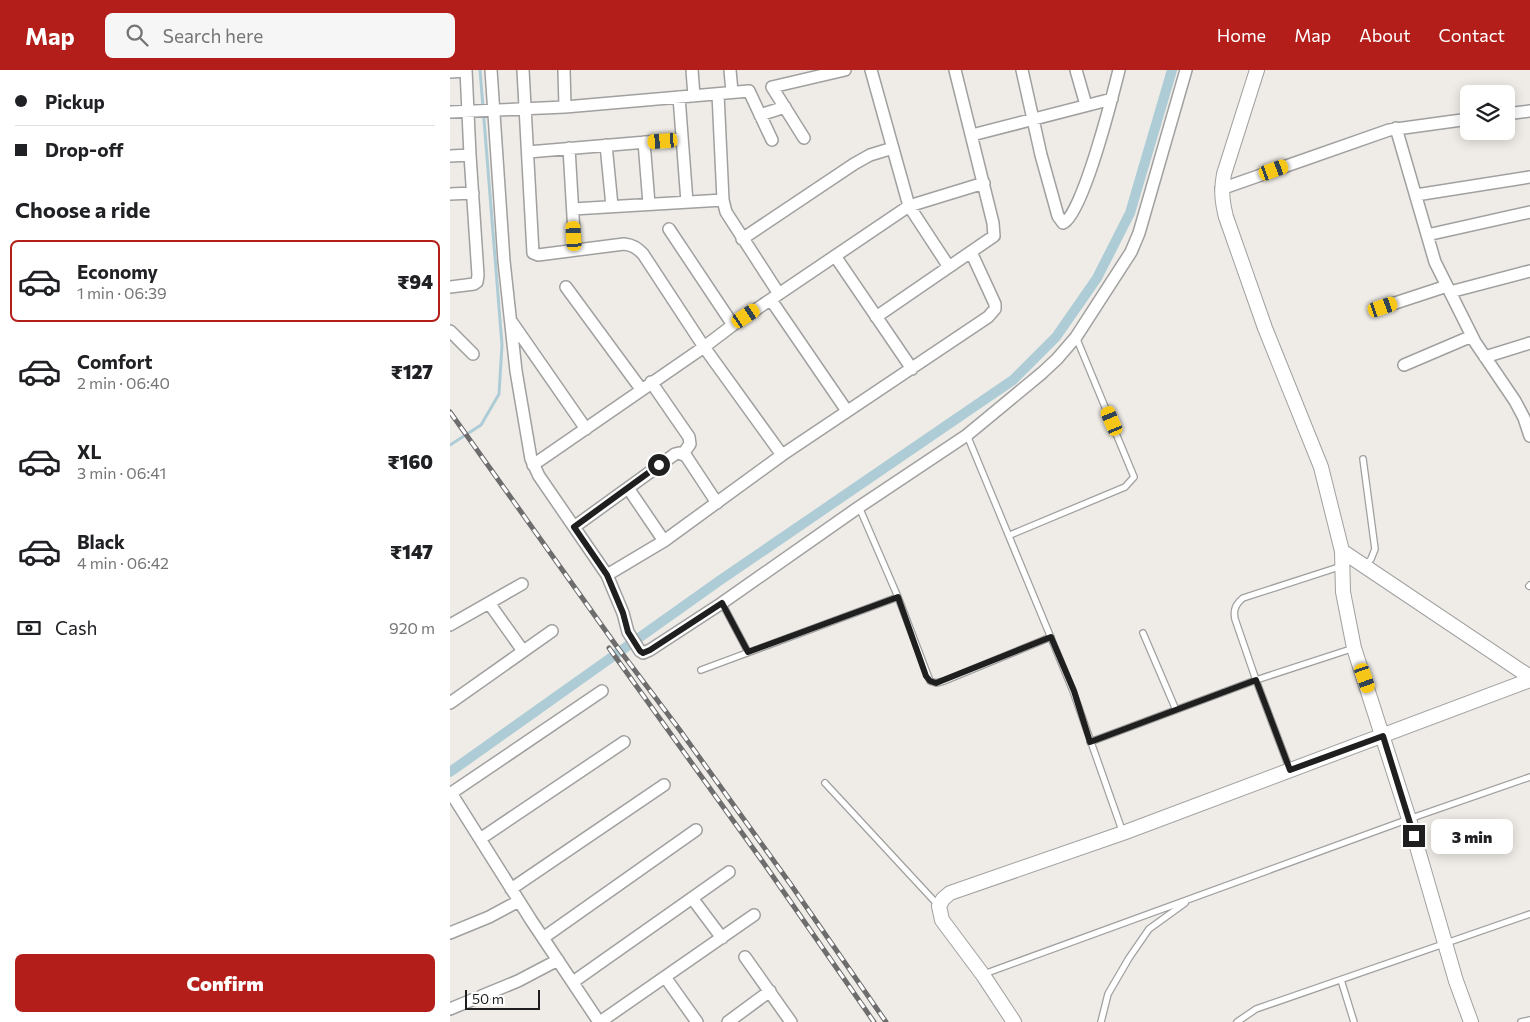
<!DOCTYPE html>
<html lang="en">
<head>
<meta charset="utf-8">
<style>
  :root { --surface:#fff; --page:#f6f6f6; --text:#202124; --muted:#757577; --line:#e0e0e0; --accent:#b41e1a }
  body { margin:0; font-family:Commissioner,sans-serif; background:var(--page); color:var(--text); height:100vh; display:flex; flex-direction:column; font-size:19px; white-space:nowrap }
  * { box-sizing:border-box; margin:0 }
  p { font-size:16px; color:var(--muted) }
  .icon { flex:none; width:28px; height:28px; fill:none; stroke:currentColor; stroke-width:2; stroke-linecap:round; stroke-linejoin:round }
  .map { position:relative; flex:1; overflow:hidden }
  .panel { display:flex; flex-direction:column; background:var(--surface); width:450px }
  .panel>* { flex:none }
  .guide { display:grid; align-content:center; height:110px; padding:0 15px; background:var(--surface) }
  .tools { position:absolute; left:1010px; top:15px; display:grid; gap:10px }
  .tools a { display:grid; place-items:center; width:55px; height:55px; border-radius:8px; background:var(--surface); box-shadow:0 2px 12px #0003; font-size:25px }
  .scale { position:absolute; left:15px; bottom:12px; width:75px; box-sizing:border-box; padding-left:5px; border:2px solid #1f1f1f; border-top:0; font-size:14px; line-height:18px; white-space:nowrap; color:#1f1f1f; -webkit-text-stroke:4px #fff; paint-order:stroke }
  .end { position:absolute; width:22px; height:22px; margin:-11px; border:6px solid #1f1f1f; background:#fff; box-shadow:0 0 0 2px #fff }
  .from { border-radius:50% }
  .bubble { position:absolute; height:35px; border-radius:8px; background:var(--surface); box-shadow:0 2px 12px #0003; font-size:16px; font-weight:800; line-height:35px; text-align:center }
  .car { position:absolute; width:15px; height:30px; margin:-15px -8px; border-radius:6px; box-shadow:0 0 4px 1px #0007; background:linear-gradient(#f5c518 24%,#345 0 40%,#f5c518 0 76%,#345 0 86%,#f5c518 0) }
  .guide b { display:flex; align-items:center; gap:18px; height:48px; font-size:19px }
  .guide b+b { border-top:1px solid var(--line) }
  .guide i { width:12px; height:12px; background:var(--text) }
  ul { padding:0; list-style:none }
  li { display:flex; align-items:center; gap:15px; height:82px; margin:0 10px 8px; padding:0 5px; border:2px solid transparent; border-radius:8px }
  li div { flex:1 }
  li b { display:block; font-size:19px }
  li em { font-style:normal; font-weight:800 }
  li.selected { border-color:var(--accent) }
  li>.icon { width:45px; height:45px; stroke-width:1.5 }
  h2 { padding:0 15px; font-size:22px; line-height:60px }
  .pay { display:flex; align-items:center; gap:12px; height:55px; padding:0 15px; font-size:19px }
  .pay p { margin-inline-start:auto }
  .cta { display:flex; gap:10px; margin-top:auto; padding:10px 15px }
  .cta a { flex:1; height:58px; border-radius:8px; background:var(--accent); color:#fff; font-size:20px; font-weight:800; line-height:58px; text-align:center }
  header { display:flex; align-items:center; gap:30px; box-sizing:border-box; height:70px; padding:0 25px; background:var(--accent); color:#fff }
  header strong { font-size:24px }
  nav { display:flex; gap:28px; margin-inline-start:auto; font-size:18px }
  .search { width:350px; height:45px; background:var(--page); display:flex; align-items:center; gap:12px; box-sizing:border-box; padding:0 18px; border-radius:8px; color:var(--muted); font-size:19px }
  main { display:flex; flex:1; min-height:0 }
  .map>svg:first-child { display:block }
  .lines { fill:none; stroke-linecap:round; stroke-linejoin:round }
  .stream { stroke:#adccd6; stroke-width:3 }
  .canal { stroke:#adccd6; stroke-width:10 }
  .service-casing { stroke:#a0a0a0; stroke-width:8 }
  .minor-casing { stroke:#a0a0a0; stroke-width:14 }
  .tertiary-casing { stroke:#a0a0a0; stroke-width:16 }
  .service { stroke:#fff; stroke-width:5.5 }
  .minor { stroke:#fff; stroke-width:11 }
  .tertiary { stroke:#fff; stroke-width:14 }
  .rail-casing { stroke:#6d6d6d; stroke-width:5 }
  .rail { stroke:#fff; stroke-width:3; stroke-dasharray:9; stroke-linecap:butt }
  .route { stroke:#1f1f1f; stroke-width:6 }
</style>
</head>
<body>
<header>
<strong>Map</strong>
<div class="search"><svg class="icon" aria-label="search" viewBox="0 0 24 24"><circle cx="10" cy="10" r="6"/><path d="M15 15l6 6"/></svg>Search here</div>
<nav><a>Home</a><a>Map</a><a>About</a><a>Contact</a></nav>
</header>
<main>
<section class="panel">
<div class="guide">
<b><i class="from"></i>Pickup</b>
<b><i></i>Drop-off</b>
</div>
<h2>Choose a ride</h2>
<ul>
<li class="selected"><svg class="icon" aria-label="car" viewBox="0 0 24 24"><path d="M5 17H2v-5l4-1 3-4h7l3 4 3 1v5h-3M9 17h6M6 11h13"/><circle cx="7" cy="17" r="2"/><circle cx="17" cy="17" r="2"/></svg><div><b>Economy</b><p>1 min · 06:39</p></div><em>₹94</em></li>
<li><svg class="icon" aria-label="car" viewBox="0 0 24 24"><path d="M5 17H2v-5l4-1 3-4h7l3 4 3 1v5h-3M9 17h6M6 11h13"/><circle cx="7" cy="17" r="2"/><circle cx="17" cy="17" r="2"/></svg><div><b>Comfort</b><p>2 min · 06:40</p></div><em>₹127</em></li>
<li><svg class="icon" aria-label="car" viewBox="0 0 24 24"><path d="M5 17H2v-5l4-1 3-4h7l3 4 3 1v5h-3M9 17h6M6 11h13"/><circle cx="7" cy="17" r="2"/><circle cx="17" cy="17" r="2"/></svg><div><b>XL</b><p>3 min · 06:41</p></div><em>₹160</em></li>
<li><svg class="icon" aria-label="car" viewBox="0 0 24 24"><path d="M5 17H2v-5l4-1 3-4h7l3 4 3 1v5h-3M9 17h6M6 11h13"/><circle cx="7" cy="17" r="2"/><circle cx="17" cy="17" r="2"/></svg><div><b>Black</b><p>4 min · 06:42</p></div><em>₹147</em></li>
</ul>
<div class="pay"><svg class="icon" aria-label="cash" viewBox="0 0 24 24"><path d="M3 7h18v10H3z"/><circle cx="12" cy="12" r="2"/></svg>Cash<p>920 m</p></div>
<div class="cta"><a>Confirm</a></div>
</section>
<div class="map">
<svg width="1080" height="952" viewBox="0 0 1080 952">
  <rect width="100%" height="100%" fill="#efece7"/>
  <g class="lines">
    <path class="stream" d="M 0,375 L 31,355 L 49,324 L 52,275 L 30,0"/>
    <path class="canal" d="M 0,702 L 269,511 L 563,310 L 606,267 L 647,208 L 680,143 L 722,0"/>
    <defs>
      <path id="service" d="M 517,365 L 623,621 L 673,763
        M 913,389 L 925,479 L 921,489 L 915,496
        M 409,437 L 448,527 L 480,611 L 486,613 L 494,611 L 601,567
        M 560,465 L 675,417 L 684,407 L 626,267
        M 1079,516 L 1080,515
        M 272,533 L 298,582
        M 693,563 L 726,640
        M 251,600 L 448,527
        M 640,672 L 806,610 L 785,549 C 783,539 786,534 793,528 L 892,496
        M 840,700 L 806,610 L 904,578
        M 375,713 L 488,835
        M 534,904 L 959,749 L 1080,707
        M 891,910 L 904,952
        M 651,952 L 658,924 L 679,888 L 699,859 L 735,833
        M 787,952 L 806,939 L 1080,844
        M 1071,952 L 1080,950"/>
      <path id="minor" d="M 41,0 L 54,191 L 66,301 L 81,389 L 89,406 L 157,505 L 173,543 L 178,562 L 190,581 L 193,583 L 200,580 L 272,533 L 409,437 L 517,365 L 592,303 L 607,289 L 626,267 L 681,182 L 689,163 L 736,0
        M 73,0 L 83,183 L 88,185 L 174,174 C 183,175 187,178 193,184 L 254,277 L 332,385
        M 114,0 L 115,37
        M 242,0 L 244,26
        M 280,0 L 282,22
        M 421,0 L 459,136 L 499,197
        M 572,0 L 591,85 L 608,146 L 613,153 C 632,147 663,24 669,0
        M 626,0 L 636,35
        M 0,2 L 16,1
        M 268,24 L 273,130 L 276,142 L 329,224
        M 229,27 L 237,132
        M 0,42 L 115,37 L 299,21 L 322,70
        M 1056,44 L 1080,41
        M 310,45 L 335,37
        M 946,58 L 985,192 L 1025,272 L 1065,331 L 1074,348 L 1080,366
        M 522,65 L 662,29
        M 354,68 L 322,17 L 395,0
        M 194,72 L 199,134
        M 156,75 L 162,136
        M 119,78 L 125,180
        M 78,82 L 232,69
        M 0,86 L 20,85
        M 771,119 L 939,60 L 1019,49
        M 0,124 L 23,123
        M 966,125 L 1080,107
        M 123,139 L 273,130
        M 219,159 L 283,255
        M 977,165 L 1080,142
        M 292,169 L 404,94 L 420,85 L 443,78
        M 385,186 L 462,299
        M 0,217 L 24,214 L 27,212 L 28,205 L 20,85 L 16,0
        M 116,217 L 191,319
        M 1000,222 L 1080,201
        M 321,230 L 397,341
        M 933,237 L 997,216
        M 426,247 L 544,166 L 543,153 L 505,0
        M 61,251 L 136,359
        M 0,261 L 23,284
        M 1035,287 L 1080,273
        M 954,295 L 1022,266
        M 201,312 L 239,367 L 240,374 L 233,384
        M 83,395 L 254,277 L 283,255 L 459,136 L 534,113
        M 178,418 L 214,471
        M 124,457 L 225,384 L 229,383 L 236,386 L 267,433
        M 157,505 L 214,471 L 332,385 L 538,247 L 545,239 L 545,234 L 521,182
        M 39,533 L 73,581
        M 0,555 L 72,514
        M 0,633 L 102,561
        M 1,723 L 81,850 L 149,952
        M 0,724 L 152,621
        M 30,769 L 174,672
        M 61,819 L 214,715
        M 242,828 L 272,868
        M 0,863 L 39,847 L 69,831
        M 93,868 L 246,760
        M 295,887 L 341,952
        M 215,907 L 247,952
        M 123,912 L 279,802
        M 0,939 L 68,911 L 108,890
        M 150,952 L 304,845
        M 278,952 L 320,921"/>
      <path id="tertiary" d="M 807,0 L 774,104 C 771,120 772,131 776,147 L 815,258 L 871,397 L 892,481 L 893,522 L 904,578 L 959,749 L 1006,911 L 1021,952
        M 892,481 L 1080,607
        M 564,952 L 533,905 L 492,850 L 489,836 L 493,829 L 500,823 L 673,763 L 1080,610"/>
    </defs>
    <use href="#service" class="service-casing"/>
    <use href="#minor" class="minor-casing"/>
    <use href="#tertiary" class="tertiary-casing"/>
    <use href="#service" class="service"/>
    <use href="#minor" class="minor"/>
    <use href="#tertiary" class="tertiary"/>
    <defs>
      <path id="rail" d="M 0,342 L 165,574 L 229,659 L 339,812 L 436,952
        M 159,578 L 315,795 L 424,952"/>
    </defs>
    <use href="#rail" class="rail-casing"/>
    <use href="#rail" class="rail"/>
  </g>
  <g class="lines">
    <path class="route" d="M 209,395 L 124,457 L 157,505 L 173,543 L 178,562 L 190,581 L 193,583 L 200,580 L 272,533 L 298,582 L 448,527 L 476,606 L 480,611 L 486,613 L 601,567 L 624,621 L 640,672 L 806,610 L 840,700 L 933,666 L 964,766"/>
  </g>
</svg>
<div class="tools">
<a><svg class="icon" aria-label="layers" viewBox="0 0 24 24"><path d="M12 4l9 5-9 5-9-5zM3 14l9 5 9-5"/></svg></a>
</div>
<div class="scale">50 m</div>
<i class="end from" style="left:209px;top:395px"></i>
<i class="end" style="left:964px;top:766px"></i>
<div class="bubble" style="left:981px;top:749px;width:82px">3 min</div>
<i class="car" style="left:213px;top:71px;rotate:266deg"></i>
<i class="car" style="left:824px;top:100px;rotate:70deg"></i>
<i class="car" style="left:124px;top:166px;rotate:356deg"></i>
<i class="car" style="left:933px;top:237px;rotate:71deg"></i>
<i class="car" style="left:296px;top:246px;rotate:56deg"></i>
<i class="car" style="left:662px;top:351px;rotate:337deg"></i>
<i class="car" style="left:915px;top:608px;rotate:161deg"></i>
</div>
</main>
</body>
</html>
